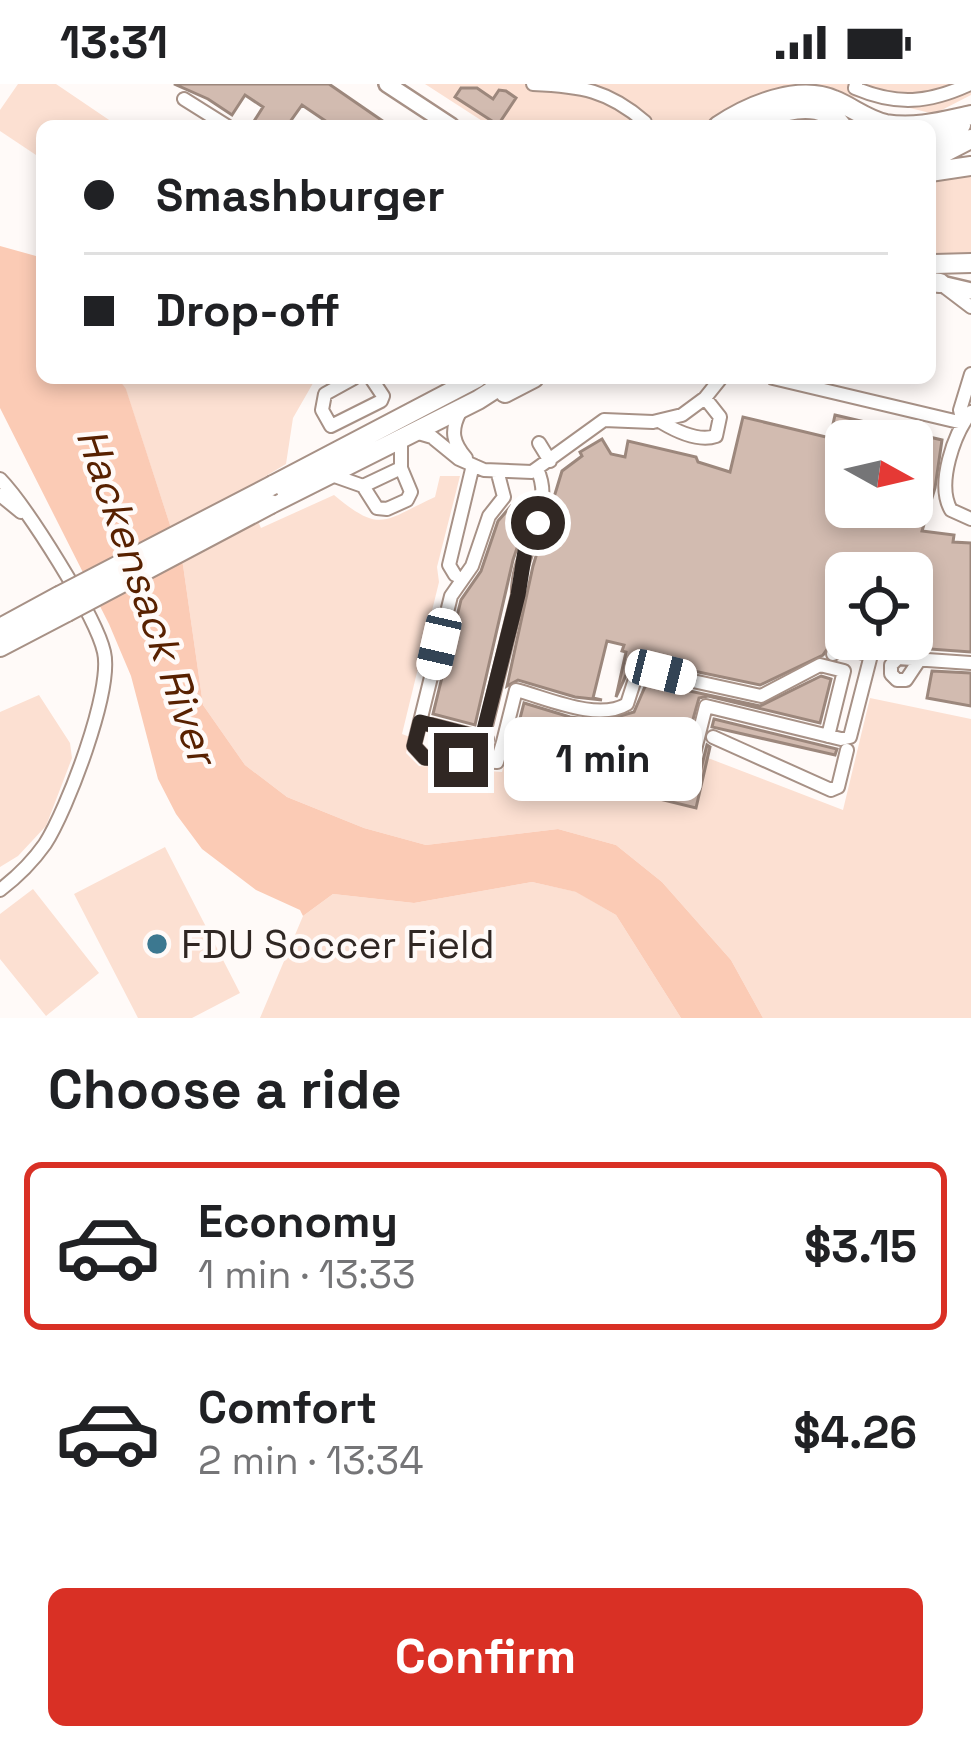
<!DOCTYPE html>
<html lang="en">
<head>
<meta charset="utf-8">
<style>
  :root { --surface:#fff; --page:#f2f2f2; --text:#202124; --muted:#757577; --line:#e0e0e0; --accent:#d93025 }
  body { margin:0; font-family:"Space Grotesk",sans-serif; background:var(--page); color:var(--text); height:100vh; display:flex; flex-direction:column; font-size:45px; white-space:nowrap }
  * { box-sizing:border-box; margin:0 }
  p { font-size:39px; color:var(--muted) }
  .icon { flex:none; width:66px; height:66px; fill:none; stroke:currentColor; stroke-width:2; stroke-linecap:round; stroke-linejoin:round }
  .map { position:relative; height:934px; overflow:hidden }
  .panel { display:flex; flex-direction:column; background:var(--surface); flex:1 }
  .panel>* { flex:none }
  .guide { position:absolute; left:36px; top:36px; width:900px; height:264px; border-radius:18px; box-shadow:0 6px 18px #0003; display:grid; align-content:center; height:264px; padding:0 48px; background:var(--surface) }
  .needle { width:78px; rotate:98deg }
  .fabs { position:absolute; left:825px; top:336px; display:grid; gap:24px }
  .fabs a { display:grid; place-items:center; width:108px; height:108px; border-radius:18px; background:var(--surface); box-shadow:0 6px 18px #0003; font-size:60px }
  .end { position:absolute; width:54px; height:54px; margin:-27px; border:15px solid #302723; background:#fff; box-shadow:0 0 0 6px #fff }
  .from { border-radius:50% }
  .bubble { position:absolute; height:84px; border-radius:18px; background:var(--surface); box-shadow:0 6px 18px #0003; font-size:39px; font-weight:800; line-height:84px; text-align:center }
  .car { position:absolute; width:36px; height:72px; margin:-36px -18px; border-radius:15px; box-shadow:0 0 9px 3px #0007; background:linear-gradient(#fff 24%,#345 0 40%,#fff 0 76%,#345 0 86%,#fff 0) }
  .guide b { display:flex; align-items:center; gap:42px; height:114px; font-size:45px }
  .guide b+b { border-top:3px solid var(--line) }
  .guide i { width:30px; height:30px; background:var(--text) }
  ul { padding:0; list-style:none }
  li { display:flex; align-items:center; gap:36px; height:168px; margin:0 24px 18px; padding:0 24px; border:6px solid transparent; border-radius:18px }
  li div { flex:1 }
  li b { display:block; font-size:45px }
  li em { font-style:normal; font-weight:800 }
  li.active { border-color:var(--accent) }
  li>.icon { width:108px; height:108px; stroke-width:1.5 }
  h2 { padding:0 48px; font-size:54px; line-height:144px }
  .cta { display:flex; gap:24px; margin-top:auto; padding:24px 48px }
  .cta a { flex:1; height:138px; border-radius:18px; background:var(--accent); color:#fff; font-size:48px; font-weight:800; line-height:138px; text-align:center }
  .status { display:flex; justify-content:space-between; align-items:center; height:84px; padding:0 60px; background:var(--surface); direction:ltr }
  .status svg { height:33px; fill:currentColor }
  .map>svg:first-child { display:block }
  .green { fill:#fce0d2 }
  .water { fill:#fbcbb5 }
  .building { fill:#d2bbb0; stroke:#9c877c; stroke-width:3; fill-rule:evenodd }
  .lines { fill:none; stroke-linecap:round; stroke-linejoin:round }
  .minor-casing { stroke:#a79186; stroke-width:16 }
  .major-casing { stroke:#a79186; stroke-width:20 }
  .highway-casing { stroke:#a79186; stroke-width:22 }
  .minor { stroke:#fff; stroke-width:12 }
  .major { stroke:#fff; stroke-width:15 }
  .highway { stroke:#fff; stroke-width:18 }
  .highway-bridge-casing { stroke:#a79186; stroke-width:22; stroke-linecap:butt }
  .highway-bridge { stroke:#fff; stroke-width:18 }
  .route { stroke:#302723; stroke-width:15 }
  .poi-dot { fill:#3c7890; stroke:#fffaf8; stroke-width:4.5 }
  .labels { text-anchor:middle; dominant-baseline:central; stroke-width:9; stroke-linejoin:round; paint-order:stroke }
  .poi-label { font-size:39px; fill:#302723; stroke:#fffaf8; text-anchor:start }
  .water-label { font-size:42px; font-style:italic; fill:#582100; stroke:#fffaf8 }
</style>
</head>
<body>
<div class="status"><b>13:31</b><svg viewBox="0 0 49 12"><path d="M0 12V9h3v3zM5 12V6h3v6zM10 12V3h3v9zM15 12V0h3v12zM26 1h20v11H26zM47 4h2v5h-2z"/></svg></div>
<div class="map">
<svg width="971" height="934" viewBox="0 0 971 934">
  <rect width="100%" height="100%" fill="#fffaf8"/>
  <path class="green" d="M 18,0 L 56,0 L 118,42 L 42,42 L 42,75 L 0,47 L 0,26 Z
    M 425,0 L 971,0 L 971,11 L 934,30 C 869,14 810,0 746,19 C 731,26 716,31 704,42 L 490,42 Z
    M 971,88 L 971,175 L 930,168 L 930,96 Z
    M 118,294 L 316,294 L 293,334 L 286,380 L 243,406 L 261,444 L 334,411 C 381,450 383,437 435,413 L 440,392 L 460,392 L 437,483 L 439,498 L 402,650 L 410,653 L 406,669 L 419,682 L 502,688 L 505,677 L 695,724 L 708,674 L 843,726 L 870,614 L 971,635 L 971,934 L 763,934 L 731,876 L 662,798 L 616,761 L 558,745 L 426,761 L 364,744 L 287,713 L 245,681 L 203,621 L 183,481 L 126,306 Z
    M 39,611 L 70,659 L 72,674 L 46,742 L 18,772 L 0,783 L 0,628 Z
    M 165,763 L 240,909 L 192,934 L 138,934 L 74,810 Z
    M 532,798 L 577,808 L 616,831 L 681,934 L 260,934 L 303,832 L 333,810 L 414,819 Z
    M 33,805 L 99,889 L 46,932 L 0,875 L 0,830 Z"/>
  <path class="water" d="M 0,162 L 36,172 L 42,181 L 42,294 L 118,294 L 126,305 L 183,481 L 203,621 L 245,681 L 287,713 L 364,744 L 426,761 L 558,745 L 616,761 L 662,798 L 731,876 L 763,934 L 681,934 L 616,831 L 576,808 L 532,798 L 414,819 L 333,810 L 303,832 L 300,826 L 256,806 L 202,765 L 176,730 L 158,695 L 131,592 L 109,540 L 0,324 Z"/>
  <path class="building" d="M 174,0 L 329,0 L 390,42 L 333,42 L 302,21 L 287,42 L 251,42 L 263,23 L 245,11 L 232,31 L 208,15 Z
    M 461,4 L 477,4 L 493,15 L 499,6 L 506,7 L 516,14 L 500,38 L 495,39 L 455,13 Z
    M 835,331 L 942,356 L 935,404 L 922,447 L 954,451 L 953,458 L 971,459 L 971,568 L 888,562 L 890,555 L 912,555 L 912,489 L 846,489 L 846,554 L 836,553 L 823,571 L 760,601 L 641,576 L 627,589 L 616,613 L 626,568 L 622,567 L 624,561 L 607,557 L 593,614 L 602,616 L 575,613 L 518,596 L 507,602 L 533,482 L 562,387 L 582,372 L 580,368 L 602,355 L 611,370 L 625,373 L 628,357 L 696,373 L 698,378 L 730,388 L 743,333 L 830,354 ZM 846,357 L 912,357 L 912,423 L 846,423 Z
    M 511,422 L 530,426 L 513,476 L 475,641 L 433,630 L 461,516 L 481,487 L 498,437 Z
    M 932,587 L 971,589 L 971,622 L 927,614 Z
    M 821,592 L 831,595 L 820,639 L 708,612 L 699,614 L 677,692 L 516,650 L 524,619 L 570,633 L 603,637 L 634,628 L 647,598 L 760,622 Z
    M 714,635 L 837,665 L 835,671 L 712,643 Z
    M 707,661 L 710,663 L 696,724 L 508,678 L 510,671 L 687,715 L 695,708 Z"/>
  <g class="lines">
    <defs>
      <path id="minor" d="M 533,0 C 581,2 608,6 645,38 L 641,42
        M 856,0 L 855,4 C 897,22 929,19 970,0
        M 184,15 L 227,42
        M 946,204 L 971,223
        M 354,294 L 325,310 L 322,326 L 331,342 L 381,317 L 383,312 L 371,294
        M 773,294 L 963,339
        M 460,328 C 450,347 453,359 466,374
        M 971,328 C 954,350 936,400 951,426 L 971,435
        M 661,338 C 676,347 699,358 716,352 L 720,333 L 705,314
        M 963,339 L 960,326 L 971,290
        M 415,348 L 432,353 L 459,375 L 484,386 L 532,388 L 604,336 L 653,338 L 682,331 L 705,314 L 721,294
        M 539,359 L 550,377
        M 329,390 L 363,402 L 377,424 L 387,425 L 407,416 L 411,408 L 401,384 L 401,355
        M 498,390 L 504,413 L 489,432 L 472,482 L 451,512 L 414,662 L 425,674 L 497,678 L 503,658
        M 0,395 C 26,422 96,532 104,568 C 113,606 67,726 45,760 C 33,777 17,793 0,806
        M 363,402 L 401,384
        M 0,411 L 21,428
        M 455,491 L 449,481 L 473,381
        M 871,571 L 880,555
        M 920,575 L 906,596 L 897,596 L 891,590 L 891,581 L 898,574 L 971,579
        M 420,638 L 487,655
        M 828,652 L 844,587 L 820,581 L 761,612 L 643,586 L 635,595 L 627,620 C 598,638 547,614 516,606 L 503,658 L 685,705 L 706,622 L 841,655 L 850,653 L 871,571 L 840,563 L 833,570
        M 713,653 L 831,706 L 838,703 L 847,666
        M 483,654 L 518,511 C 516,467 557,427 537,385"/>
      <path id="major" d="M 387,0 L 451,42
        M 933,198 L 971,207"/>
      <path id="highway" d="M 718,42 C 748,22 798,0 834,16 C 852,23 867,36 886,40 C 915,45 943,37 971,31
        M 746,42 C 776,29 818,11 842,42
        M 930,57 L 961,41
        M 930,76 L 971,55
        M 930,88 L 971,82
        M 934,180 L 971,179
        M 930,198 L 940,199
        M 505,309 L 534,294
        M 273,401 L 477,294
        M 271,420 L 478,316 L 512,294
        M 0,544 L 59,512
        M 0,563 L 67,528"/>
    </defs>
    <use href="#minor" class="minor-casing"/>
    <use href="#major" class="major-casing"/>
    <use href="#highway" class="highway-casing"/>
    <use href="#minor" class="minor"/>
    <use href="#major" class="major"/>
    <use href="#highway" class="highway"/>
    <defs>
      <path id="highway-bridge" d="M 59,512 L 273,401
        M 67,528 L 271,420"/>
    </defs>
    <use href="#highway-bridge" class="highway-bridge-casing"/>
    <use href="#highway-bridge" class="highway-bridge"/>
  </g>
  <g class="lines">
    <path class="route" d="M 461,676 L 425,674 L 414,662 L 420,638 L 482,654 L 518,511 L 526,461 L 538,439"/>
  </g>
  <circle class="poi-dot" cx="157" cy="860" r="12"/>
  <g class="labels">
    <g class="poi-label">
      <text x="181" y="860">FDU Soccer Field</text>
    </g>
    <g class="water-label">
      <text transform="translate(147 512) rotate(71)">Hackensack River</text>
    </g>
  </g>
</svg>
<div class="fabs">
<a><svg class="needle" viewBox="-14 -14 28 28"><path d="M0-13l5 13h-10z" fill="#e53935"/><path d="M0 13l5-13h-10z" fill="#757577"/></svg></a>
<a><svg class="icon" aria-label="locate" viewBox="0 0 24 24"><circle cx="12" cy="12" r="6"/><path d="M12 2v4M12 18v4M2 12h4M18 12h4"/></svg></a>
</div>
<i class="end from" style="left:538px;top:439px"></i>
<i class="end" style="left:461px;top:676px"></i>
<div class="bubble" style="left:504px;top:633px;width:198px">1 min</div>
<i class="car" style="left:439px;top:560px;rotate:193deg"></i>
<i class="car" style="left:661px;top:588px;rotate:104deg"></i>
<div class="guide">
<b><i class="from"></i>Smashburger</b>
<b><i></i>Drop-off</b>
</div>
</div>
<section class="panel">
<h2>Choose a ride</h2>
<ul>
<li class="active"><svg class="icon" aria-label="car" viewBox="0 0 24 24"><path d="M5 17H2v-5l4-1 3-4h7l3 4 3 1v5h-3M9 17h6M6 11h13"/><circle cx="7" cy="17" r="2"/><circle cx="17" cy="17" r="2"/></svg><div><b>Economy</b><p>1 min · 13:33</p></div><em>$3.15</em></li>
<li><svg class="icon" aria-label="car" viewBox="0 0 24 24"><path d="M5 17H2v-5l4-1 3-4h7l3 4 3 1v5h-3M9 17h6M6 11h13"/><circle cx="7" cy="17" r="2"/><circle cx="17" cy="17" r="2"/></svg><div><b>Comfort</b><p>2 min · 13:34</p></div><em>$4.26</em></li>
</ul>
<div class="cta"><a>Confirm</a></div>
</section>
</body>
</html>
